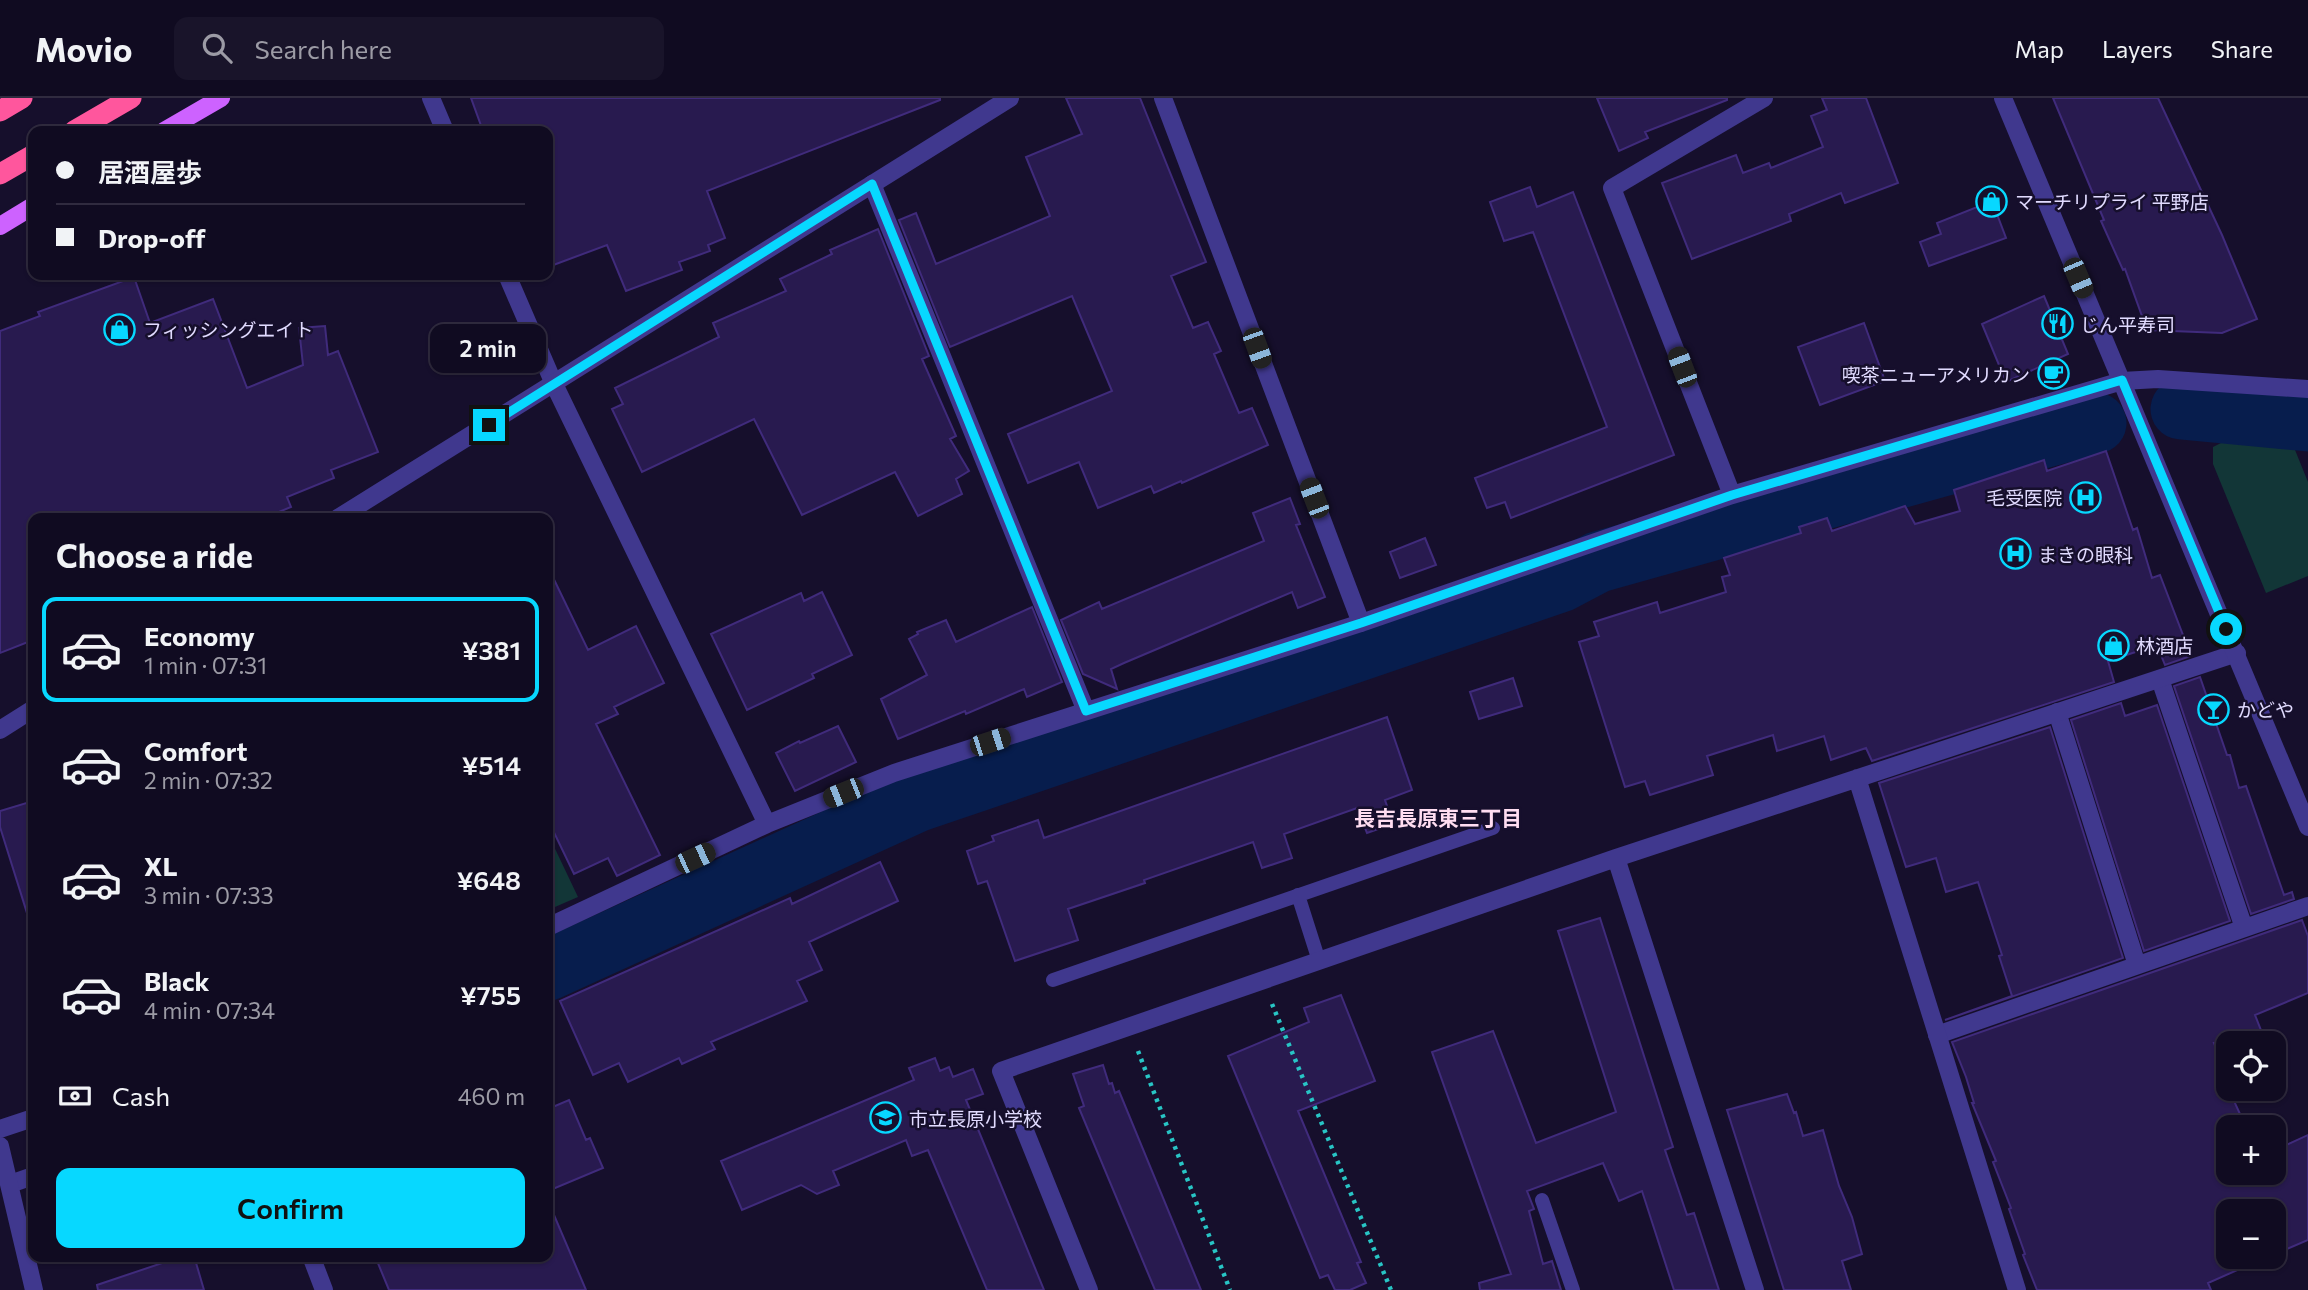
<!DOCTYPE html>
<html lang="en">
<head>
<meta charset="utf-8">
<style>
  :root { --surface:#100b21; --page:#19142a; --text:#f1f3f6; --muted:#9c9ba5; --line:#302b3f; --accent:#07d8ff }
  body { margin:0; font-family:Commissioner,"Noto Sans JP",sans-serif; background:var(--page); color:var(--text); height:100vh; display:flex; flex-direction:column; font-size:26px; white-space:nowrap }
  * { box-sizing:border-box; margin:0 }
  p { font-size:23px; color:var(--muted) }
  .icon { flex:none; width:38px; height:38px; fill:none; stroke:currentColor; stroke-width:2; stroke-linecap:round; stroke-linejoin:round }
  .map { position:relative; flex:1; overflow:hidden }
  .sheet { position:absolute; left:28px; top:415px; width:525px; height:749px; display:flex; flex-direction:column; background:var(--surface); border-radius:14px; box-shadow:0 2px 5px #0004,0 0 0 2px var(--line) }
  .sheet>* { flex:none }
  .hud { position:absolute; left:28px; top:28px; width:525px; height:154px; border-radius:14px; box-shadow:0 2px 5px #0004,0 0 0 2px var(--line); display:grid; align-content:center; height:154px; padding:0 28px; background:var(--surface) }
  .buttons { position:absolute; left:2216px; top:933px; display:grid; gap:14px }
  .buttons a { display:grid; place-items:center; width:70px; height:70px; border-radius:14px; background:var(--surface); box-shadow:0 2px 5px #0004,0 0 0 2px var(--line); font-size:35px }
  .end { position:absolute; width:32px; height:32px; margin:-16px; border:9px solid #07d8ff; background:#111; box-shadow:0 0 0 4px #111 }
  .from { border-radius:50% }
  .bubble { position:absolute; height:49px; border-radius:14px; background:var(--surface); box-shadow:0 2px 5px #0004,0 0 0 2px var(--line); font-size:23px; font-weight:600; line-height:49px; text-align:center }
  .car { position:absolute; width:21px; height:42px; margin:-21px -10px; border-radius:9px; box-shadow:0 0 5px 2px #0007; background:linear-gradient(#222 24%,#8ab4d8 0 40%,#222 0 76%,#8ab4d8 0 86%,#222 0) }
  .hud b { display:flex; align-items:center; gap:24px; height:66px; font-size:26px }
  .hud b+b { border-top:2px solid var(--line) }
  .hud i { width:18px; height:18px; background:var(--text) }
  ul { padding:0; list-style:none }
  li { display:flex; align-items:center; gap:21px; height:105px; margin:0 14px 10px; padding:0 14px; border:4px solid transparent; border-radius:14px }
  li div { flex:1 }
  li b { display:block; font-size:26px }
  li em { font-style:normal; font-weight:600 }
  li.on { border-color:var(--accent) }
  li>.icon { width:63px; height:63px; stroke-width:1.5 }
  h2 { padding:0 28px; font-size:32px; line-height:84px }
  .pay { display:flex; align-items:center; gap:18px; height:77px; padding:0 28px; font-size:26px }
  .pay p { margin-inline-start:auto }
  .action { display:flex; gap:14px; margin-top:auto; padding:14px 28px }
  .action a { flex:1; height:80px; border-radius:14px; background:var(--accent); color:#111; font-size:28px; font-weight:600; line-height:80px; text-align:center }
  header { display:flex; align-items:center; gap:42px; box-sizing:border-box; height:98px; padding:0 35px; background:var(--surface); border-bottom:2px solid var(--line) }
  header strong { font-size:33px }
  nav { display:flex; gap:38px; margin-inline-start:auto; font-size:24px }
  .search { width:490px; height:63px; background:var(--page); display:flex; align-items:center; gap:18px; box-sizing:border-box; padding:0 24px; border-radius:14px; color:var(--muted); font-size:26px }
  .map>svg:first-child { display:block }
  .green { fill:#123637 }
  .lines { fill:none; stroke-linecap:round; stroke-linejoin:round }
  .river { stroke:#071d4d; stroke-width:61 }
  .building { fill:#281a4f; stroke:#402b7c; stroke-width:2 }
  .path { stroke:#28c5c5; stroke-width:4.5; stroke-dasharray:3.5 5; stroke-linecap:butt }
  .service { stroke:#40388e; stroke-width:14 }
  .pedestrian { stroke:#40388e; stroke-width:18 }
  .minor { stroke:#40388e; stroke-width:18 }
  .tertiary { stroke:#40388e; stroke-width:18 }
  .primary { stroke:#cd62ff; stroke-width:18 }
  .motorway { stroke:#ff569d; stroke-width:21 }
  .route { stroke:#07d8ff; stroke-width:9 }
  .labels { text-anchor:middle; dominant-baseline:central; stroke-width:5; stroke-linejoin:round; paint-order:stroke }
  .poi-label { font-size:19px; fill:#e1dbff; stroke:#160f2c; text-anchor:start }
  .neighbourhood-label { font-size:21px; font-weight:bold; fill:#ffddf1; stroke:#160f2c }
</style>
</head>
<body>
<header>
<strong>Movio</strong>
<div class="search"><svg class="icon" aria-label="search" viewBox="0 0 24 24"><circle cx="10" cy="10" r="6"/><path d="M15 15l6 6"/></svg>Search here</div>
<nav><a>Map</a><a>Layers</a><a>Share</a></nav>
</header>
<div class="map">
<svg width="2308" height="1192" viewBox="0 0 2308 1192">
  <rect width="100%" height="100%" fill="#160f2c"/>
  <path class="green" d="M 2227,342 L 2293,347 L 2308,384 L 2308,478 L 2266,495 L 2213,366 L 2213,349 Z
    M 548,736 L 578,799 L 548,812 Z"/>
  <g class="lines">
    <path class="river" d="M 2181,311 L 2308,323
      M 548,872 L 916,704 L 1560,484 L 1598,464 L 2096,325"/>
  </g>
  <path class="building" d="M 471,0 L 940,0 L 940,2 L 707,93 L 725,140 L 708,147 L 710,153 L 679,164 L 682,172 L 626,193 L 607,147 L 548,169 L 548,33 L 483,33 Z
    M 1066,0 L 1140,0 L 1206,164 L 1171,178 L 1193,230 L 1208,224 L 1221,253 L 1214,256 L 1239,315 L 1252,310 L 1268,347 L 1182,385 L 1181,383 L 1154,395 L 1151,388 L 1098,410 L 1079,364 L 1028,385 L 1008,336 L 1112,293 L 1072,198 L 950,249 L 899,122 L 916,115 L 936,166 L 1050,118 L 1026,59 L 1082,36 Z
    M 1597,0 L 1727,0 L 1727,2 L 1645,34 L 1648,40 L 1619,53 Z
    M 1822,0 L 1866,0 L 1898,85 L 1845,105 L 1841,95 L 1789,116 L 1791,123 L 1692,161 L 1662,85 L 1736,57 L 1743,75 L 1769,65 L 1771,70 L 1823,49 L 1811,18 L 1827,12 Z
    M 2053,0 L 2158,0 L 2222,137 L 2257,221 L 2222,235 L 2147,232 L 2125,171 L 2123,172 L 2101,123 L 2104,122 Z
    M 1530,89 L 1537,109 L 1573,94 L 1674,357 L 1511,420 L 1505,404 L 1487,410 L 1475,380 L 1607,329 L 1533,134 L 1504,143 L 1490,104 Z
    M 1992,103 L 2006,140 L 1929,168 L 1920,144 L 1941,136 L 1937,125 Z
    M 878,131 L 929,258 L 922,261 L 956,338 L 950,341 L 969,373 L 956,381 L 962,396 L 918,418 L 895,374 L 802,417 L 754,321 L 642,374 L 612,311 L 623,306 L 615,290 L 719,239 L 713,225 L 786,193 L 780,181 L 832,156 L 830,152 Z
    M 134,179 L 150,225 L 213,201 L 247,290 L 303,267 L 299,230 L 325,228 L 328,257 L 338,253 L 378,354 L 331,372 L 334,380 L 287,399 L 291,409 L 264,420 L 33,420 L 33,542 L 0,555 L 0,233 L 40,218 L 38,214 Z
    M 2044,198 L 2068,256 L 2006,284 L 1982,226 Z
    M 1864,225 L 1885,283 L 1820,307 L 1798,249 Z
    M 2106,353 L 2133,432 L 2137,430 L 2152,480 L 2160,477 L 2191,558 L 2165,567 L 2157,547 L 2108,563 L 2114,584 L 1872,663 L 1866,650 L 1831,662 L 1824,638 L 1777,653 L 1773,637 L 1707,658 L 1713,677 L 1650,697 L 1645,683 L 1625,689 L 1579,544 L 1599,538 L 1594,524 L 1657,504 L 1660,515 L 1726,494 L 1722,479 L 1730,477 L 1724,460 L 1801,435 L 1799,429 L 1827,420 L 1832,433 L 1905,408 L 1915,426 L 1960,413 L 1954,392 L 2044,362 L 2047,373 Z
    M 1290,400 L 1300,426 L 1296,427 L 1325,499 L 1298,510 L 1292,494 L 1124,565 L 1111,571 L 1117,591 L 1083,576 L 1061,522 L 1099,504 L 1102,511 L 1264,443 L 1253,415 Z
    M 1425,440 L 1436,467 L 1400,480 L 1390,454 Z
    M 548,469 L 588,552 L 636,528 L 664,585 L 614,609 L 618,616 L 596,626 L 660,757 L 617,778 L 608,760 L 574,776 L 548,722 Z
    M 822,494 L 852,557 L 812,576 L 814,580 L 747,612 L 711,536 L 801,495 L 804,503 Z
    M 1032,509 L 1062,584 L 1027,599 L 1024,591 L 966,616 L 965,613 L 898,641 L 881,601 L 927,577 L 909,541 L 918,536 L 917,534 L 946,522 L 956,544 Z
    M 2200,579 L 2227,657 L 2230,657 L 2239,690 L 2246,688 L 2284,797 L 2292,794 L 2294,801 L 2251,816 L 2174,588 Z
    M 1513,580 L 1522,608 L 1479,621 L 1470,594 Z
    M 2121,605 L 2125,618 L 2157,607 L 2230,823 L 2144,853 L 2071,622 Z
    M 1387,619 L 1412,692 L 1385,702 L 1393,726 L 1367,735 L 1357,710 L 1284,736 L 1292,760 L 1262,770 L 1253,744 L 1144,782 L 1145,785 L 1068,811 L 1078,842 L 1015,863 L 987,783 L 978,786 L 967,753 L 994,743 L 992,738 L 1038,722 L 1044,740 Z
    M 838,628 L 856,664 L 795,693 L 776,655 L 799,643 L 800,645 Z
    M 2050,629 L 2123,860 L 1945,922 L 2012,898 L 1999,858 L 2002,857 L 1978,784 L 1946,794 L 1936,760 L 1906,769 L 1879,685 Z
    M 33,703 L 33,814 L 27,815 L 0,729 L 0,713 Z
    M 880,764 L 898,803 L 809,844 L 822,872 L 797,883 L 807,903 L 711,944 L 715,951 L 682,966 L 679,960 L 628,984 L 619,965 L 593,977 L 560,903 L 790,800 L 792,806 Z
    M 1600,820 L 1673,1049 L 1665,1052 L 1687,1117 L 1694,1115 L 1719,1192 L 1674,1192 L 1642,1093 L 1619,1103 L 1603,1065 L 1527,1093 L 1534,1111 L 1529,1113 L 1543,1166 L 1552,1163 L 1561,1192 L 1480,1192 L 1479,1185 L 1511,1176 L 1432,954 L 1493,933 L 1536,1045 L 1616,1014 L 1558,833 Z
    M 2302,822 L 2308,838 L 2308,895 L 2255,917 L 2266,945 L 2214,945 L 2228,981 L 2228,990 L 2245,1027 L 2251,1024 L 2253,1029 L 2228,1029 L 2228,1074 L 2273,1074 L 2273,1053 L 2308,1037 L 2308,1142 L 2273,1157 L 2273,1113 L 2228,1113 L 2228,1158 L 2269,1158 L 2208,1185 L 2211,1192 L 2037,1192 L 2023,1157 L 2025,1156 L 2009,1111 L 2011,1110 L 1993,1064 L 1996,1063 L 1972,1005 L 1974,1005 L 1966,979 L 1952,944 Z
    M 1341,897 L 1375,983 L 1298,1013 L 1361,1164 L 1357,1165 L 1366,1185 L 1350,1192 L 1335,1192 L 1328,1177 L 1320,1180 L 1228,958 L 1309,924 L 1304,910 Z
    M 935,960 L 940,973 L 949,969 L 953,979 L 973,971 L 983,996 L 966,1002 L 1044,1192 L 987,1192 L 928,1052 L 912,1058 L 906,1042 L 833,1073 L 839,1087 L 817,1096 L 801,1087 L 742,1112 L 721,1063 L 914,982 L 909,970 Z
    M 1103,967 L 1109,986 L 1112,985 L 1115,995 L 1119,993 L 1201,1192 L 1155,1192 L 1079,1010 L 1084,1008 L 1073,976 Z
    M 1787,996 L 1794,1015 L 1796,1014 L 1803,1038 L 1823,1032 L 1839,1088 L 1852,1119 L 1862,1156 L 1842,1163 L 1851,1192 L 1784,1192 L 1727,1012 Z
    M 569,1002 L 586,1042 L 590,1040 L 603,1070 L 548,1093 L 548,1011 Z
    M 548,1103 L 586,1192 L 389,1192 L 375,1158 L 548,1158 Z
    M 183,1158 L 194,1158 L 204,1192 L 98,1192 L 97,1187 Z"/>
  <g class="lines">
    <path class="path" d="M 1272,906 L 1391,1192
      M 1138,953 L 1230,1192"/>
    <path class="service" d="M 1298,797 L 1319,863
      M 1053,882 L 1493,730
      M 1542,1102 L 1573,1192"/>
    <path class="pedestrian" d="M 2160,581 L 2244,830
      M 2057,614 L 2137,867
      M 1937,937 L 2308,808"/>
    <path class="minor" d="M 431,0 L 445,33
      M 1163,0 L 1361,525
      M 872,86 L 1086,613
      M 507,177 L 554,286 L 767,726
      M 1732,397 L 1612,90 L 1764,0
      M 1857,680 L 2017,1192
      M 1616,760 L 1755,1192
      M 548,829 L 767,726 L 894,675 L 1361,525 L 1732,397 L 2122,283 L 2158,281 L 2308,291
      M 0,1031 L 33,1020
      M 10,1086 L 33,1078
      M 311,1158 L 324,1192
      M 1089,1192 L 1001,973 L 1616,760 L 2237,555"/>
    <path class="tertiary" d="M 2003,0 L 2308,729
      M 338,420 L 1010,0
      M 0,632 L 33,611
      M 0,1048 L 34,1192"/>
    <path class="primary" d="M 164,33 L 221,0
      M 0,128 L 33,108"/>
    <path class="motorway" d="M 0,13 L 22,0
      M 74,33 L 131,0
      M 0,76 L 33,57"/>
  </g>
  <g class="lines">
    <path class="route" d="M 489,327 L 872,86 L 1086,613 L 1361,525 L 1732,397 L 2122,282 L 2226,531"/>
  </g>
  <defs>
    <symbol id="shop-ring" viewBox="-11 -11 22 22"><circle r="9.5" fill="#160f2c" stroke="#07d8ff" stroke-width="1.5"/><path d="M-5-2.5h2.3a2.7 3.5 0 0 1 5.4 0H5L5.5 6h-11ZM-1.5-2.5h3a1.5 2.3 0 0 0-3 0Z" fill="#07d8ff"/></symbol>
    <symbol id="restaurant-ring" viewBox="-11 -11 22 22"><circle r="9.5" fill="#160f2c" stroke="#07d8ff" stroke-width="1.5"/><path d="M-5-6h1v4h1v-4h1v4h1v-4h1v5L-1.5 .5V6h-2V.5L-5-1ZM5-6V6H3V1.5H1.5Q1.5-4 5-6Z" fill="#07d8ff"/></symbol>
    <symbol id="cafe-ring" viewBox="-11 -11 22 22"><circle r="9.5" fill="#160f2c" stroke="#07d8ff" stroke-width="1.5"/><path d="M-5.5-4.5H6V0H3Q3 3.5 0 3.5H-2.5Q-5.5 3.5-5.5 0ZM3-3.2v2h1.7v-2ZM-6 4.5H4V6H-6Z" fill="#07d8ff"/></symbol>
    <symbol id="hospital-ring" viewBox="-11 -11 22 22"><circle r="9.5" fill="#160f2c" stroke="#07d8ff" stroke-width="1.5"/><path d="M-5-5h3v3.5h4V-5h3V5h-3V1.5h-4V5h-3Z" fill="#07d8ff"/></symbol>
    <symbol id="bar-ring" viewBox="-11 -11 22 22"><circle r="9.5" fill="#160f2c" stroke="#07d8ff" stroke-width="1.5"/><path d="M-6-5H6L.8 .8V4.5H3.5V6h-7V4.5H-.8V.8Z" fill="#07d8ff"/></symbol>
    <symbol id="school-ring" viewBox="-11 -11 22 22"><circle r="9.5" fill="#160f2c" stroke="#07d8ff" stroke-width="1.5"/><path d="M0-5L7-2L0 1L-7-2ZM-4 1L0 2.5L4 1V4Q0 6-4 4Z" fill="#07d8ff"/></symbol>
  </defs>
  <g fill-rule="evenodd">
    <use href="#shop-ring" x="1974" y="86" width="35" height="35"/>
    <use href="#restaurant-ring" x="2040" y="208" width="35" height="35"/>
    <use href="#shop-ring" x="102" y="214" width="35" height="35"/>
    <use href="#cafe-ring" x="2036" y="258" width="35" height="35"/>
    <use href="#hospital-ring" x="2068" y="382" width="35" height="35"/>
    <use href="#hospital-ring" x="1998" y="438" width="35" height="35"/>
    <use href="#shop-ring" x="2096" y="530" width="35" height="35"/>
    <use href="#bar-ring" x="2196" y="594" width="35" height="35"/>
    <use href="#school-ring" x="868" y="1002" width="35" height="35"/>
  </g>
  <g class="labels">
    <g class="poi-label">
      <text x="2015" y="103">マーチリプライ 平野店</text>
      <text x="2080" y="226">じん平寿司</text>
      <text x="143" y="231">フィッシングエイト</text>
      <text x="2030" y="276" text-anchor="end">喫茶ニューアメリカン</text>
      <text x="2062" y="399" text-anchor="end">毛受医院</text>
      <text x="2038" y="456">まきの眼科</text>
      <text x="2136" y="547">林酒店</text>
      <text x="2237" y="611">かどや</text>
      <text x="909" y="1020">市立長原小学校</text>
    </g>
    <g class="neighbourhood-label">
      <text x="1438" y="719">長吉長原東三丁目</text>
    </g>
  </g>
</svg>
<div class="buttons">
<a><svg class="icon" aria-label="locate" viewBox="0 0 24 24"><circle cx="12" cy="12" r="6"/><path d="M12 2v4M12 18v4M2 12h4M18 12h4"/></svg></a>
<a>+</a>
<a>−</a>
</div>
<i class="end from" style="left:2226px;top:531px"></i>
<i class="end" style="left:489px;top:327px"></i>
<div class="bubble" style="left:430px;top:226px;width:116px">2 min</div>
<i class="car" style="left:2078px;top:180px;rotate:157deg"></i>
<i class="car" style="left:1257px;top:250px;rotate:160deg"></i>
<i class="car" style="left:1682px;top:269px;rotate:339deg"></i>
<i class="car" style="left:1314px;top:400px;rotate:339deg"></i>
<i class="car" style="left:990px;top:644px;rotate:72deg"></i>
<i class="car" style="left:843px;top:695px;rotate:248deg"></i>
<i class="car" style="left:695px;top:760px;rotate:65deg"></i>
<div class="hud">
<b><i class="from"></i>居酒屋歩</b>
<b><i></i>Drop-off</b>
</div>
<section class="sheet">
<h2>Choose a ride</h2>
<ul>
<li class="on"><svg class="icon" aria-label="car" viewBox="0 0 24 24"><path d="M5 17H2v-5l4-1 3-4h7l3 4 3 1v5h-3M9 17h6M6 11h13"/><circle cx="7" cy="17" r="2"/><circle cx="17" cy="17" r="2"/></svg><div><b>Economy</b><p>1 min · 07:31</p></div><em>¥381</em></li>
<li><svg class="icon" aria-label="car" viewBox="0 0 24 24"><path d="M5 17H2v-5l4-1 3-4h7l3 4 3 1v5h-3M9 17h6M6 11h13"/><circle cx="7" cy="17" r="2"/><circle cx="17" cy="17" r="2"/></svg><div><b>Comfort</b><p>2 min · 07:32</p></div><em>¥514</em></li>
<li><svg class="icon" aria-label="car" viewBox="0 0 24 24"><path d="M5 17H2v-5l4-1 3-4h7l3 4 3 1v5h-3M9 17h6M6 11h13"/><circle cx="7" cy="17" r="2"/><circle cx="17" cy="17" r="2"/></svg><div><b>XL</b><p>3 min · 07:33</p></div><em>¥648</em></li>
<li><svg class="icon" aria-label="car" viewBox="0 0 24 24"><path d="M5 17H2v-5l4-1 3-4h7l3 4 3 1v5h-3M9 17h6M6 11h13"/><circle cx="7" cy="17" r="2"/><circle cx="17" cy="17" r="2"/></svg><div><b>Black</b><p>4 min · 07:34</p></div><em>¥755</em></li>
</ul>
<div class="pay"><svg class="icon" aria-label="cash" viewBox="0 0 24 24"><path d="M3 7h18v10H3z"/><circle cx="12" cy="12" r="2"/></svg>Cash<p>460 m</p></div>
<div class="action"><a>Confirm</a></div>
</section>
</div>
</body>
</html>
